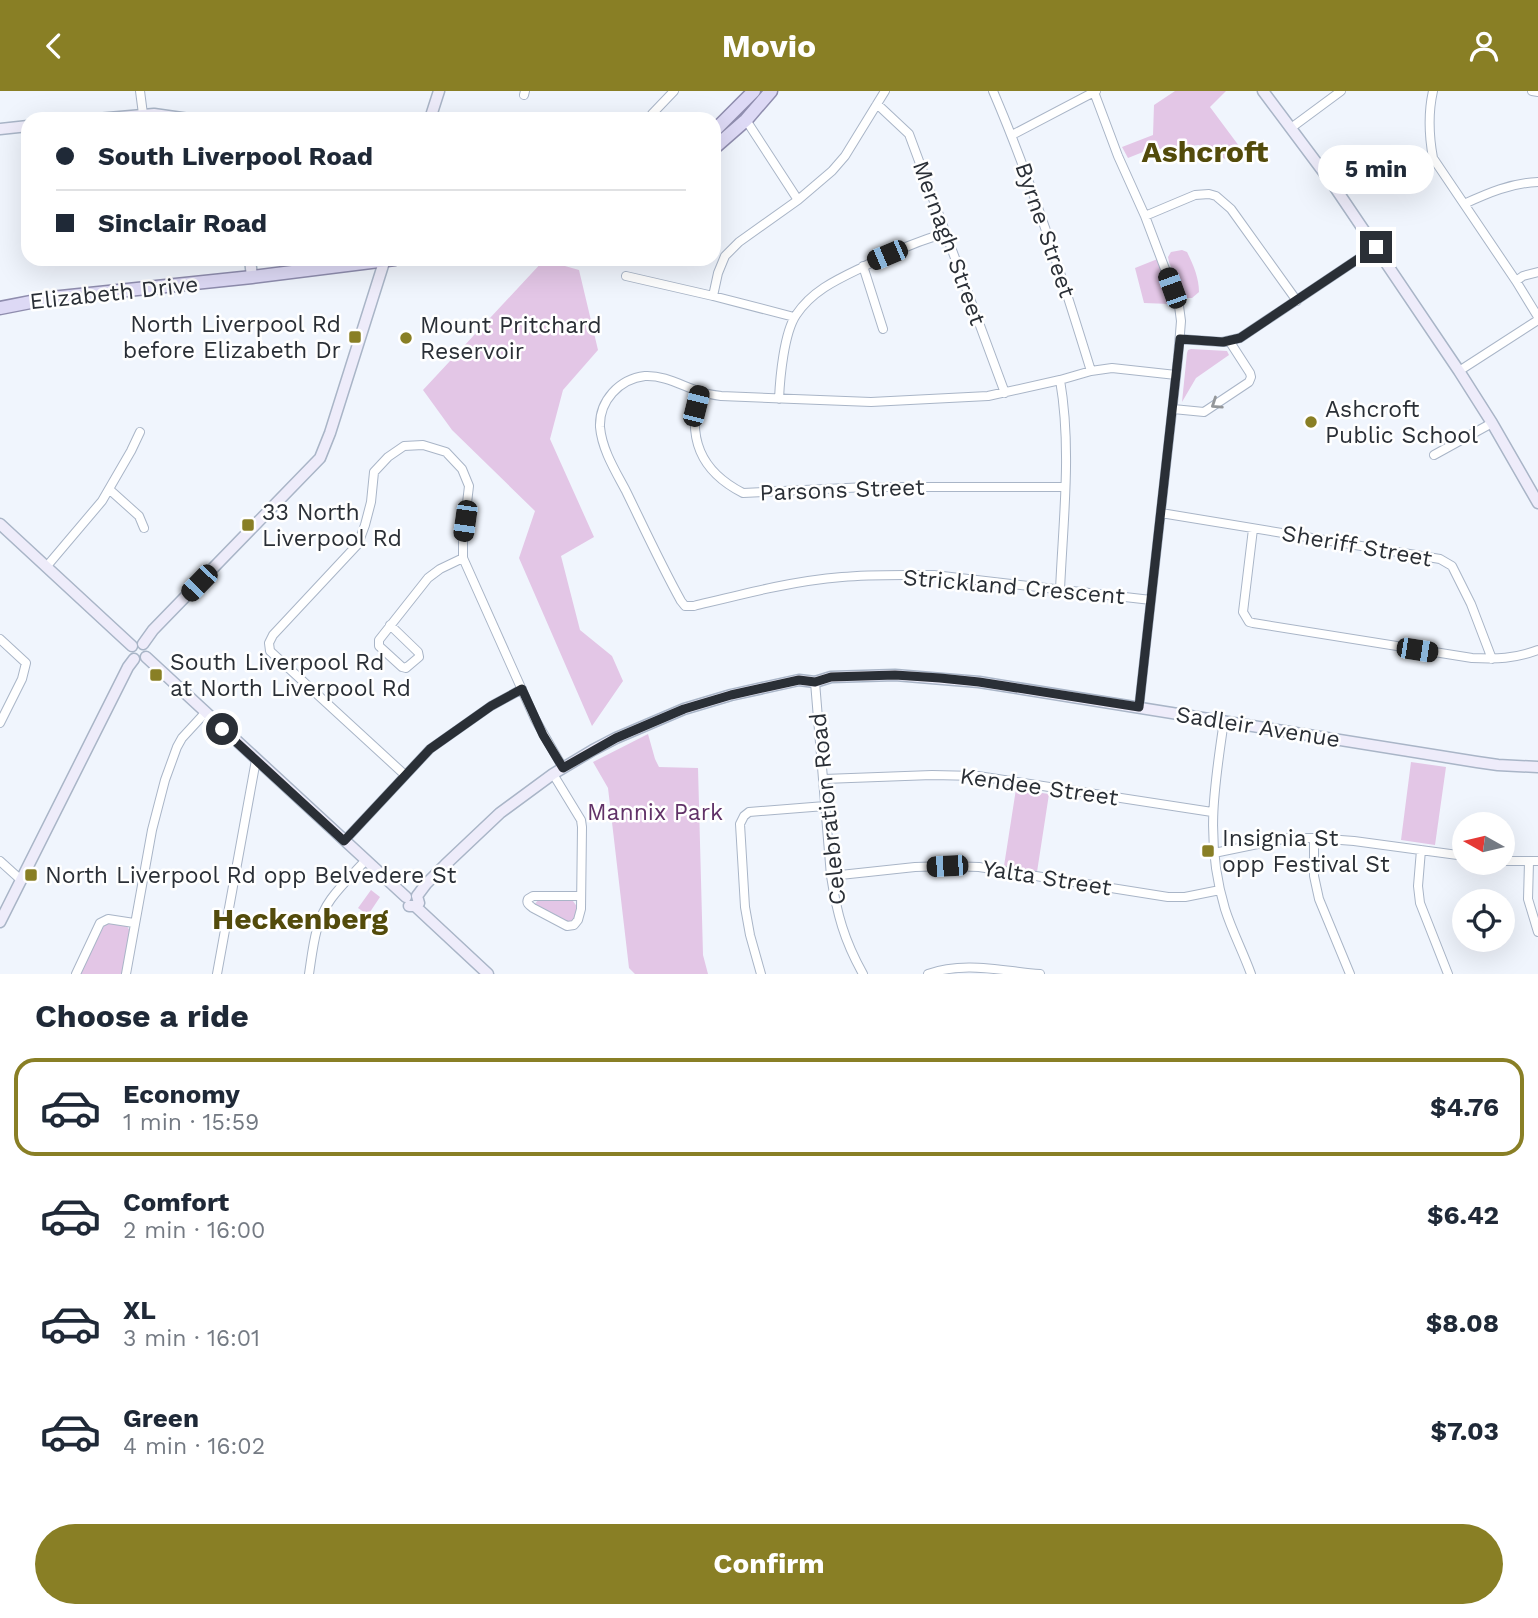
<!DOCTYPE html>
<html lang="en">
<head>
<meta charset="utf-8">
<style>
  :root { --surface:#fff; --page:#f2f2f3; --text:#1f2937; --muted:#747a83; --line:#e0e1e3; --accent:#897f25 }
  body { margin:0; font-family:"Work Sans",sans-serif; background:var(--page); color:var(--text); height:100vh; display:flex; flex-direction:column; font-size:26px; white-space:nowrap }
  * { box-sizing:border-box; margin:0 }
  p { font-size:23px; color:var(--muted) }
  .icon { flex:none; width:38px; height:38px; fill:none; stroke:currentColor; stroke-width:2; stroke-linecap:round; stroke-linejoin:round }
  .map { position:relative; height:883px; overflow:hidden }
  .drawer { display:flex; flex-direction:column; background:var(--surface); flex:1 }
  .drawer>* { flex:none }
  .top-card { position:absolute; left:21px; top:21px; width:700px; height:154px; border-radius:21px; box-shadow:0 7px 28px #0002; display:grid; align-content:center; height:154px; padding:0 35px; background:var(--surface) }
  .needle { width:46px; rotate:278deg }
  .controls { position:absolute; left:1452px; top:721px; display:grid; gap:14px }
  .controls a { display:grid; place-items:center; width:63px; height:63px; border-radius:50%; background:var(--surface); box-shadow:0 7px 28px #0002; font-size:35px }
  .end { position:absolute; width:32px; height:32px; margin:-16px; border:9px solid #2a2f36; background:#fff; box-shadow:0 0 0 4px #fff }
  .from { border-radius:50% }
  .bubble { position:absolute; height:49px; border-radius:24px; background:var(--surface); box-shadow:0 7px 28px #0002; font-size:23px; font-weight:700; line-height:49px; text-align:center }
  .car { position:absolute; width:21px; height:42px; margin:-21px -10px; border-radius:9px; box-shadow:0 0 5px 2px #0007; background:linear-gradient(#222 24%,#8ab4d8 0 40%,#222 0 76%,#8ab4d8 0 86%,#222 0) }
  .top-card b { display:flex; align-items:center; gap:24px; height:66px; font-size:26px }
  .top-card b+b { border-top:2px solid var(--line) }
  .top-card i { width:18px; height:18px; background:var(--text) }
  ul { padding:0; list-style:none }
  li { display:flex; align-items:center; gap:21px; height:98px; margin:0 14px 10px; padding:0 21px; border:4px solid transparent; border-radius:21px }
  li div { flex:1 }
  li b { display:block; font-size:26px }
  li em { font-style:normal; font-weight:700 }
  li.current { border-color:var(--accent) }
  li>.icon { width:63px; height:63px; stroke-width:1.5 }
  h2 { padding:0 35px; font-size:32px; line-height:84px }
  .action { display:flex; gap:14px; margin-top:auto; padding:14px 35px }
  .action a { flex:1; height:80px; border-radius:42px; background:var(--accent); color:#fff; font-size:28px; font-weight:700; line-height:80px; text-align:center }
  header { display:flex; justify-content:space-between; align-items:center; height:91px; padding:0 35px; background:var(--accent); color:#fff; font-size:32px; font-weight:700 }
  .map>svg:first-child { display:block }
  .green { fill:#e3c6e6 }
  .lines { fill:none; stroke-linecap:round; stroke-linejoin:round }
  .street-casing { stroke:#a9b5c7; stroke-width:10 }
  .secondary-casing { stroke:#a9b5c7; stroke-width:13 }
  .primary-casing { stroke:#8f8dae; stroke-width:15 }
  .street { stroke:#fff; stroke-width:8 }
  .secondary { stroke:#eeecfa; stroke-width:10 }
  .primary { stroke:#ddd9f5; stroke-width:12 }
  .oneway { stroke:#94979a }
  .route { stroke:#2a2f36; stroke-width:9 }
  .poi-dot { fill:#897f25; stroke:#fff; stroke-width:2.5 }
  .labels { text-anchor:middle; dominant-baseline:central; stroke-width:5; stroke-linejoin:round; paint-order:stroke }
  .street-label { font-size:23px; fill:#2a2f36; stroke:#fff }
  .poi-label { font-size:23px; fill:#2a2f36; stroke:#fff; text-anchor:start }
  .park-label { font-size:23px; fill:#613268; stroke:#fff }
  .district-label { font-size:30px; font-weight:bold; fill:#534b0b; stroke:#fff }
</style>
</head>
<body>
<header><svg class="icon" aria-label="back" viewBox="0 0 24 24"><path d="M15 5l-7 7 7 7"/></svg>Movio<svg class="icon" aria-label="person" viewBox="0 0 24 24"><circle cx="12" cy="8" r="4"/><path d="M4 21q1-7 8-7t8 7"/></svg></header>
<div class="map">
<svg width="1538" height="883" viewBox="0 0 1538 883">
  <rect width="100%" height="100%" fill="#f0f5fd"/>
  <path class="green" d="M 1175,0 L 1226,0 L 1210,16 L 1239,55 L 1225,68 L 1199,54 L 1148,59 L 1128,67 L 1122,56 L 1153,44 L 1154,14 Z
    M 1182,159 L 1187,161 C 1193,173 1199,187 1199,201 L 1192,207 L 1184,207 L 1169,171 L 1168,166 L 1171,161 Z
    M 1160,167 L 1170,213 L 1144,212 L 1135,177 Z
    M 544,169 L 579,179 L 598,259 L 563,299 L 550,348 L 594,446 L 561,465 L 580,539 L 612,565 L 623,590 L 592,635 L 519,467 L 535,420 L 452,339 L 423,299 Z
    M 1191,258 L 1227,260 L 1229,264 L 1196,287 L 1182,311 L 1187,262 L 1188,259 Z
    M 648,643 L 655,668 L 659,676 L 698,677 L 703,864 L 708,883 L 635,883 L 629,877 L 608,697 L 593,671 Z
    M 1411,671 L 1446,676 L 1435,754 L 1401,749 Z
    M 1016,698 L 1049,703 L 1037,781 L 1004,775 Z
    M 371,799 L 380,806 L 368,824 L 358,817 Z
    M 538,809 L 573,810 L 578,817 C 577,824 576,830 568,832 L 537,815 L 535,813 Z
    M 109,832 L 127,835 L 131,842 L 123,883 L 79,883 L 104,835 Z"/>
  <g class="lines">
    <defs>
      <path id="street" d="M 140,0 L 143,23
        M 993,0 C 1032,91 1062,186 1091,280
        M 1433,0 C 1428,22 1429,45 1433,67 L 1516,190 L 1538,226
        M 1532,0 L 1538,1
        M 1094,1 L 1118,65 L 1145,125 L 1179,215 L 1181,230 L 1178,267 L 1139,616
        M 524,4 L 525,0
        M 877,13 L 909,43 L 1005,302
        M 652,23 L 674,0
        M 746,29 L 798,109
        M 1291,37 L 1341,0
        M 1012,44 L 1096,0
        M 1464,113 C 1488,102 1511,92 1538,91
        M 1145,125 L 1195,104 L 1209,103 L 1216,105 L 1231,118 L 1297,210
        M 863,175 L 883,238
        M 626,185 L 713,205 L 794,226
        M 1516,190 L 1523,185 L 1538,181
        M 713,205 L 718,182 L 725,165 L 739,151 L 798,109 L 832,80 L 845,65 L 885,0
        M 1180,248 L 1222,251 L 1240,247 L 1376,156
        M 1459,280 L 1538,229
        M 699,300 C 687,347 700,380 743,402 L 867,396 L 1065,396
        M 779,308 C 780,286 784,242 796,224 C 812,200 836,189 861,177 C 887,163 916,151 945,142
        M 1173,318 L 1204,321 L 1249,291 L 1251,286 L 1250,282 L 1230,251
        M 1434,364 L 1492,332
        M 110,399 L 139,425 L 144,437
        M 1161,422 L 1440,468 L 1452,475 L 1471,513 L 1492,568
        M 1253,438 L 1243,521 L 1249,531 L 1253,532 L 1472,567 C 1497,568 1514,568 1538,559
        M 47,475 L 102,410 L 131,360 L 140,341
        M 1060,499 C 1063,430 1072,358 1060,289
        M 1151,509 L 934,484 C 904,484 872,483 842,486 C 792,490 743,503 694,515 L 685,515 L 681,510 C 661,474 644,437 626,400 C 616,381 602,359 600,336 C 599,310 619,288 645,285 C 665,284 682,295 701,301 C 707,303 714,304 721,305 L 871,311 L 988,305 L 1060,289 L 1091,280 L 1112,277 L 1176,284
        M 390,534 L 418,561 L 419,566 L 406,577 L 402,576 L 379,555 L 379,549 L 428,487 L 440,478 L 463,467
        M 0,548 L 26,572 L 22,588 L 0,632
        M 815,591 L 831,785 C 837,823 844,849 863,883
        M 1224,630 C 1214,696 1205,752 1225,818 C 1232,840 1243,861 1251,883
        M 553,683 L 581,729 L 582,736 L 581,818 L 578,829 L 574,834 L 567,835 L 533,817 C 529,814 526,812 528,808 L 533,805 L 581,805
        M 405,684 L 270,560 L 269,552 L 273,544 L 358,453 L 365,434 L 371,411 L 374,381 L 388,366 L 404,355 L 423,354 L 446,361 L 462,378 L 469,395 L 463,446 L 463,467 L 535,628 L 563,677
        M 824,688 L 932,684 L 978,685 L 1212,721
        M 1314,747 L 1314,785 L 1319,808 L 1350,883
        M 344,750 L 430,658 L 491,615 L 522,598
        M 1421,759 L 1418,795 L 1420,812 L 1448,883
        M 1214,762 L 1288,747 L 1314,747 L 1354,750 L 1465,765
        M 0,770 L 21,789
        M 1503,770 L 1538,770
        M 1529,771 L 1528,808 L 1538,841
        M 831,785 L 915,776 L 947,775 L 979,776 L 1168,806 L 1185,806 L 1220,799
        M 76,883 L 100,832 L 108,828 L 134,832
        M 126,883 L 152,739 L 165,689 L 177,656 L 182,647 L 205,622
        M 217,883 L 256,669
        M 309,883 C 313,857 315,830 331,808 C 341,794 354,782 365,770
        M 761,883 L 750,844 L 745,816 L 740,733 L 744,725 L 749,721 L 825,715
        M 928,883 C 963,870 1003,880 1040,883"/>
      <path id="secondary" d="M 1263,0 L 1334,95 L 1459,280 L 1492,332 L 1538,412
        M 97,28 L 154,23 L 189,28
        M 430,28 L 439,0
        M 0,38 L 28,35
        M 250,168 L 252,186
        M 0,433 L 132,555
        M 143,553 L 153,539 L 320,367 L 330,342 L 385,168
        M 146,566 L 406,806
        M 409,815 L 415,815 L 488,883
        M 415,815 L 419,812 L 417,805 L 426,793 L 445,774 L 500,722 L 553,683 L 593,659 L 616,647 L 684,618 L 731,604 L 799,589 L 815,591 L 831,586 L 895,584 L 979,591 L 1477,671 L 1498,674 L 1538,676
        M 0,831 L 128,576 L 134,568"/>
      <path id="primary" d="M 714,40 L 754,0
        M 714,57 L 746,29 L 771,0
        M 0,217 L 51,207 L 252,186 L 395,168"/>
    </defs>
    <use href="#street" class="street-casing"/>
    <use href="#secondary" class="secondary-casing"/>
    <use href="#primary" class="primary-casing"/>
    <use href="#street" class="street"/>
    <use href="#secondary" class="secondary"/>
    <use href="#primary" class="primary"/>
  </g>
  <defs><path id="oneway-chevron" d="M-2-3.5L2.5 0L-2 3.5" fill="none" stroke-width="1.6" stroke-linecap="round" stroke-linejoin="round" transform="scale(1.75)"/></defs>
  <use class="oneway" href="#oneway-chevron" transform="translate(1216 313) rotate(146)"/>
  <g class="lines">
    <path class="route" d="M 222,638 L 344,750 L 430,658 L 491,615 L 522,598 L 543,644 L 563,677 L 616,647 L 684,618 L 731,604 L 799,589 L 815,591 L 831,586 L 895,584 L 940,587 L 979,591 L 1139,616 L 1180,248 L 1223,251 L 1240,247 L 1376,156"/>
  </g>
  <g class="poi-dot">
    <rect x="348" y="239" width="14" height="14" rx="3.5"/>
    <circle cx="406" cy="247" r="7"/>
    <circle cx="1311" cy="331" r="7"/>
    <rect x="241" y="427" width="14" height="14" rx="3.5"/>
    <rect x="149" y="577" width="14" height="14" rx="3.5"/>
    <rect x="1201" y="753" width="14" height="14" rx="3.5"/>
    <rect x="24" y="777" width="14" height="14" rx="3.5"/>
  </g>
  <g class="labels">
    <g class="street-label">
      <text transform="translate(1045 139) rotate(71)">Byrne Street</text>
      <text transform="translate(949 152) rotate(70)">Mernagh Street</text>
      <text transform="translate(114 202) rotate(-6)">Elizabeth Drive</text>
      <text transform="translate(842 399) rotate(-2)">Parsons Street</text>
      <text transform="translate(1357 455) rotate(10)">Sheriff Street</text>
      <text transform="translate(1014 496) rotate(5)">Strickland Crescent</text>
      <text transform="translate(1258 636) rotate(9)">Sadleir Avenue</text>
      <text transform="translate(1039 696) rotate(8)">Kendee Street</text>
      <text transform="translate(828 718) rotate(-96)">Celebration Road</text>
      <text transform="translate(1047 787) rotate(9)">Yalta Street</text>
    </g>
    <g class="poi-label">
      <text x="341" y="233" text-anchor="end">North Liverpool Rd<tspan x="341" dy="26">before Elizabeth Dr</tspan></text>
      <text x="420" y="234">Mount Pritchard<tspan x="420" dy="26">Reservoir</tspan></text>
      <text x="1325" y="318">Ashcroft<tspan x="1325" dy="26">Public School</tspan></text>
      <text x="262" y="421">33 North<tspan x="262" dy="26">Liverpool Rd</tspan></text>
      <text x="170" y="571">South Liverpool Rd<tspan x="170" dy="26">at North Liverpool Rd</tspan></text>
      <text x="1222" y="747">Insignia St<tspan x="1222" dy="26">opp Festival St</tspan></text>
      <text x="45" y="784">North Liverpool Rd opp Belvedere St</text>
    </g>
    <g class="park-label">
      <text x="655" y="721">Mannix Park</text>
    </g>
    <g class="district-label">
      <text x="1205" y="60">Ashcroft</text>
      <text x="300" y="827">Heckenberg</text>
    </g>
  </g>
</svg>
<div class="controls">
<a><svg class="needle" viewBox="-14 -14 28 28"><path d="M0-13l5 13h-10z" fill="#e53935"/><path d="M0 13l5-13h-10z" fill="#747a83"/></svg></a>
<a><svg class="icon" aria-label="locate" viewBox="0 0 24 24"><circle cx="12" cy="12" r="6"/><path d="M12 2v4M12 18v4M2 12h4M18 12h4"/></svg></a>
</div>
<i class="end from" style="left:222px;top:638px"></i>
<i class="end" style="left:1376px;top:156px"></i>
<div class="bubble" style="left:1318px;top:54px;width:116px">5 min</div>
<i class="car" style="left:887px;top:164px;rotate:247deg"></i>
<i class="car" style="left:1172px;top:197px;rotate:340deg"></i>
<i class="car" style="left:696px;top:315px;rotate:14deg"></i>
<i class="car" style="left:465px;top:430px;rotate:188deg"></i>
<i class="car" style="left:199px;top:492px;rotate:224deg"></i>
<i class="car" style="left:1417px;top:559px;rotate:99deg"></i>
<i class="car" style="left:947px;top:775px;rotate:267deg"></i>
<div class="top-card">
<b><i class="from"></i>South Liverpool Road</b>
<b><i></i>Sinclair Road</b>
</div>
</div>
<section class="drawer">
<h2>Choose a ride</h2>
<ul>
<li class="current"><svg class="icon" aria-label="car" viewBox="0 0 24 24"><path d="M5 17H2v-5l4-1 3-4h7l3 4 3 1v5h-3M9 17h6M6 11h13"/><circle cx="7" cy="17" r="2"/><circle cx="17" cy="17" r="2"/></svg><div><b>Economy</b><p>1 min · 15:59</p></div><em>$4.76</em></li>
<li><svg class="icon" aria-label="car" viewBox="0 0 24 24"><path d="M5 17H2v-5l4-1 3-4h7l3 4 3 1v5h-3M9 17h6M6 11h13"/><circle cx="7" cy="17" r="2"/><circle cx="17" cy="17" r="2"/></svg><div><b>Comfort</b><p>2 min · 16:00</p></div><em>$6.42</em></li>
<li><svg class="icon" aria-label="car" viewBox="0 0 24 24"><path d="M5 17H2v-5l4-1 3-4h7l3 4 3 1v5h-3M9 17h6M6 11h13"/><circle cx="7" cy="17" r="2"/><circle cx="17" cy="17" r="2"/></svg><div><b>XL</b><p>3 min · 16:01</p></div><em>$8.08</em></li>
<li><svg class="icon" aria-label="car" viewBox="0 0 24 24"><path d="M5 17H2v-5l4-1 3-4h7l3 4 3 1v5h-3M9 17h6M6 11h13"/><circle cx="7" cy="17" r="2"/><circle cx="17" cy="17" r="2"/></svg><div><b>Green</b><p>4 min · 16:02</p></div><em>$7.03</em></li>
</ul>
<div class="action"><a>Confirm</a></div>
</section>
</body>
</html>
